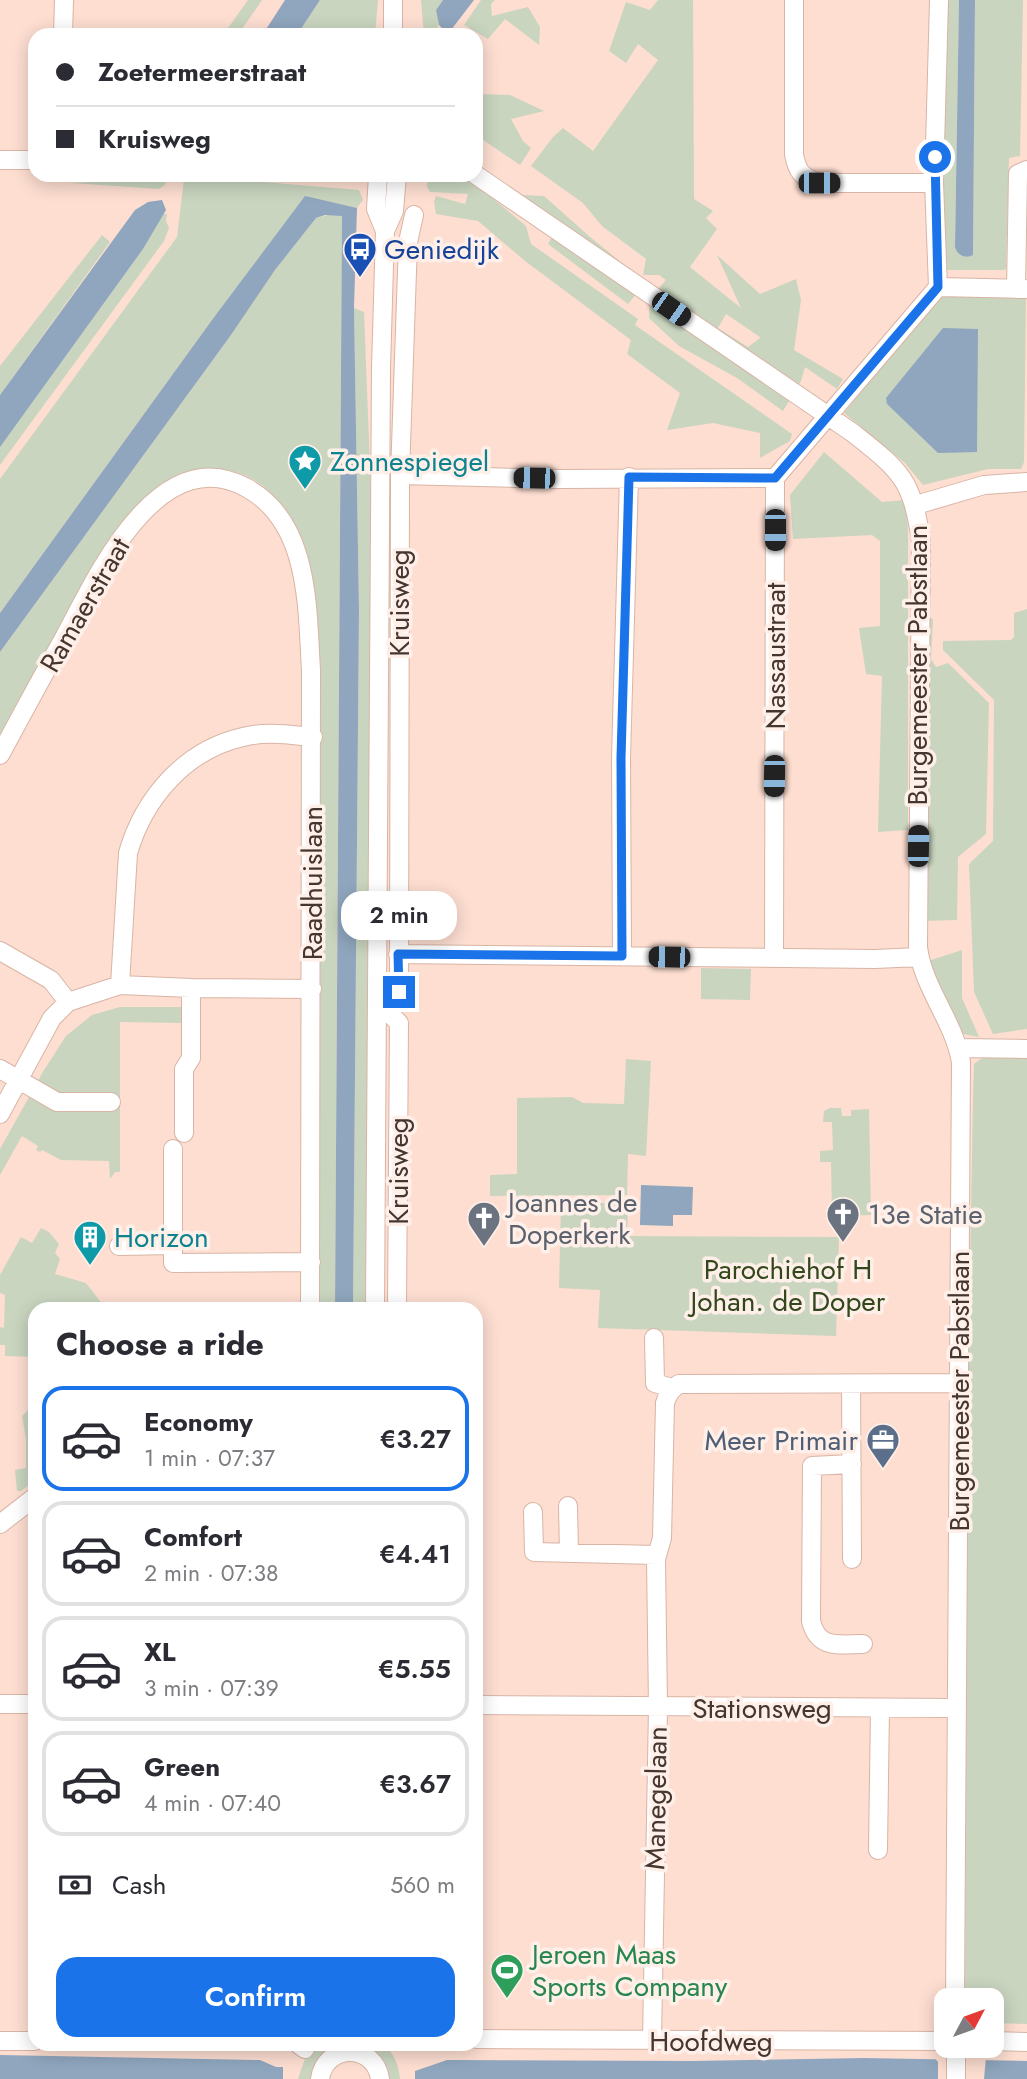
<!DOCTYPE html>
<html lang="en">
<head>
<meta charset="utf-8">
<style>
  :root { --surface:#fff; --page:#f7f7f7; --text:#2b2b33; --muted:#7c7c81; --line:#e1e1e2; --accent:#1a73e8 }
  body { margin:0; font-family:Jost,sans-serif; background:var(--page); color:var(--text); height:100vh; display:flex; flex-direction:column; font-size:26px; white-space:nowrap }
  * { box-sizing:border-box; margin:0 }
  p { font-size:23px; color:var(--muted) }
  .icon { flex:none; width:38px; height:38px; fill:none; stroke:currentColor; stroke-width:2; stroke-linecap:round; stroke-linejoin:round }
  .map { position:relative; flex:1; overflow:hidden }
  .details { position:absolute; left:28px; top:1302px; width:455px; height:749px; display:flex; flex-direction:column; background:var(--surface); border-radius:21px; box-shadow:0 4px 18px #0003 }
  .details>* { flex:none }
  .hud { position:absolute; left:28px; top:28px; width:455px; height:154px; border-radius:21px; box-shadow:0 4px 18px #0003; display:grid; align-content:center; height:154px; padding:0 28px; background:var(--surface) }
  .needle { width:46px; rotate:49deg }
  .fabs { position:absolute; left:934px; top:1988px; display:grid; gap:14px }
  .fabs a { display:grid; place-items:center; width:70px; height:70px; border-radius:14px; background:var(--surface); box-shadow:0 4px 18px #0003; font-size:35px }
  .end { position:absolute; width:32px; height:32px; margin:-16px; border:9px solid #1a73e8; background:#fff; box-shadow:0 0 0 4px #fff }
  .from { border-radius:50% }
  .bubble { position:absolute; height:49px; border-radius:21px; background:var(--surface); box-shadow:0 4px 18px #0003; font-size:23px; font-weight:600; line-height:49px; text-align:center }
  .car { position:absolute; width:21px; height:42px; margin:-21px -10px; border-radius:9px; box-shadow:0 0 5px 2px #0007; background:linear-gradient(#222 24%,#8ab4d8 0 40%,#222 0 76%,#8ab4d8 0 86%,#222 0) }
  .hud b { display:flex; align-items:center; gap:24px; height:66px; font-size:26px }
  .hud b+b { border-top:2px solid var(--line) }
  .hud i { width:18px; height:18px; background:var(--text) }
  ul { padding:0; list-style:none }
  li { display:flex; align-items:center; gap:21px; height:105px; margin:0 14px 10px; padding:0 14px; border:4px solid var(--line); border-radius:21px }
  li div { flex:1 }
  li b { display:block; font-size:26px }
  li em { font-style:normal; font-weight:600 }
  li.active { border-color:var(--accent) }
  li>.icon { width:63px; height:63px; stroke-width:1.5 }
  h2 { padding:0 28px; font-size:32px; line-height:84px }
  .pay { display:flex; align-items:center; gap:18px; height:77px; padding:0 28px; font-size:26px }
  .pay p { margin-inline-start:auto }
  .cta { display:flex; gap:14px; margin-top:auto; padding:14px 28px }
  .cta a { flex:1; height:80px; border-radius:21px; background:var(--accent); color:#fff; font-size:28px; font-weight:600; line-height:80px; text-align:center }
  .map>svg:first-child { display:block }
  .green { fill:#c9d5bf; fill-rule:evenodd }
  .water { fill:#8fa6be }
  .pier { fill:#fdded1 }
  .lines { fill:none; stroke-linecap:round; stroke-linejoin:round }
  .minor-casing { stroke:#d9b4a5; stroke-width:20 }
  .minor { stroke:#fff; stroke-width:18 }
  .route { stroke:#1a73e8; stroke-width:9 }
  .labels { text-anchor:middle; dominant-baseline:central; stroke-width:7; stroke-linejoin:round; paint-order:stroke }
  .transit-label { font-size:28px; fill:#164399; stroke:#ffefe9; text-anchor:start }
  .culture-label { font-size:28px; fill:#0d838f; stroke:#ffefe9; text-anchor:start }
  .street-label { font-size:28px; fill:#453630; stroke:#ffefe9 }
  .worship-label { font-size:28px; fill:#5b616d; stroke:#ffefe9; text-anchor:start }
  .park-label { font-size:28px; fill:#32481c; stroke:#ffefe9 }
  .service-label { font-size:28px; fill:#4e5e75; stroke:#ffefe9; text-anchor:end }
  .leisure-label { font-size:28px; fill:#27864d; stroke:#ffefe9; text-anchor:start }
</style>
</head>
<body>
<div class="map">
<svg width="1027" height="2079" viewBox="0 0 1027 2079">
  <rect width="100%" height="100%" fill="#fdded1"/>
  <path class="green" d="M 248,0 L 262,0 L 238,35 L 223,35 Z
    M 320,0 L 378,0 L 375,35 L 297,35 Z
    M 421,0 L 443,0 L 436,10 L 439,25 L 431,35 L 424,35 Z
    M 481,0 L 495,0 L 491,4 L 492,16 L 528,7 L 540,27 L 539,45 L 505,19 L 488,39 L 464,25 Z
    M 658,0 L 693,0 L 694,199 L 713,211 L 706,218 L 717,229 L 690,267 L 741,308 L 717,255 L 760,294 L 796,279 L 801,300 L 794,350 L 843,379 L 837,389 L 805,367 L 801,381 L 783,411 L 737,378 L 679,346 L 649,318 L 650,299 L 666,280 L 659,275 L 643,275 L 646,259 L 602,226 L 583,203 L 531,166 L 553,137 L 563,128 L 593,151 L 658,60 L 638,44 L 626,63 L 609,51 L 626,2 L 650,10 ZM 726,314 L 760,337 L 760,338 L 748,347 L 718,328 Z
    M 945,0 L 959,0 L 955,247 L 957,252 C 962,257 967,258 973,254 L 975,0 L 1023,0 L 1020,156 L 1009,158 L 1006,269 L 1003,270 L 942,270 Z
    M 476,94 L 510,95 L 544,111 L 511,119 L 523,141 L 531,148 L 520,165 L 476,135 Z
    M 428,175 L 454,175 L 473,182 L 526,226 L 531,244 L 638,319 L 635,325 L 792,434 L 790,441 L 760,458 L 760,433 L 713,423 L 667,430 L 680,393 L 627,354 L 631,340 L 525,261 L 478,221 L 436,214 L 434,202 L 436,196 L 465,204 L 468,194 L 430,192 L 427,187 Z
    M 231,176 L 252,181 L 359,190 L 363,200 L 357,208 L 305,197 L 212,320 L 0,613 L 0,479 L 177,237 L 184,179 Z
    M 166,179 L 165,185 L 159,189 L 70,183 Z
    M 521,195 L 544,196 L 590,237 L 643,280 L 638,292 L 628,304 L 548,244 L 551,238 L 575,247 Z
    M 163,214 L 167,214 L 166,221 L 169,228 L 164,241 L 0,465 L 0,446 L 143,249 Z
    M 333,214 L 342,216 L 335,1309 L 316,1309 L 320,835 L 318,697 L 301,543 C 290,511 270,482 235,472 C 208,465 178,473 155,490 C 148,495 142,502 137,509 C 105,544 83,583 61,625 C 41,662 20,700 0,737 L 0,652 L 231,335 L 275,270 L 316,218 Z
    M 102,235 L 110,242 L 0,395 L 0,366 Z
    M 942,294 L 1026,294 L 1024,462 L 1021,469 L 988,469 L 923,485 L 905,463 L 844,413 L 907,334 Z
    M 354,308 L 364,312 L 371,493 L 367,1309 L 353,1309 L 359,610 Z
    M 824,452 L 882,502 L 904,500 L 908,528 L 908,830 L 878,832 L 882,676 L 866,674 L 859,628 L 880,626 L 880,541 L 872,535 L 793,539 L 790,495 Z
    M 1027,609 L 1027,1029 L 993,1034 L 974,992 L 969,864 L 993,841 L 994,700 L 943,650 L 943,641 L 1011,640 L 1014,637 L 1014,613 Z
    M 925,616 L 933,619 L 931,659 L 936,667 L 948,663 L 989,703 L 986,834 L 958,857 L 957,920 L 922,921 Z
    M 962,950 L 962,998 L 979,1037 L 963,1034 L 928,961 Z
    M 701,968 L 751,969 L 750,1000 L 701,999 Z
    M 120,1007 L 181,1007 L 181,1023 L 120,1022 L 120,1172 L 115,1172 L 110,1179 L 109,1161 L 61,1160 L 42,1150 L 40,1152 L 36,1150 L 38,1146 L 22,1136 L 0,1175 L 0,1149 L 44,1070 L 66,1036 L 92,1015 Z
    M 986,1055 L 1027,1055 L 1027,2024 L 992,2023 L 992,2000 L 965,2000 L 968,1389 L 973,1098 L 974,1064 Z
    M 626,1059 L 651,1061 L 646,1156 L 628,1154 L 627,1195 L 490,1196 L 490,1175 L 517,1174 L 517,1098 L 572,1097 L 583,1103 L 624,1104 Z
    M 830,1108 L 841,1108 L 842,1116 L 851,1116 L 851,1110 L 869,1109 L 871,1215 L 832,1216 L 831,1162 L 820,1162 L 820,1151 L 833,1150 L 832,1122 L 823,1122 L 824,1111 Z
    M 561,1203 L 628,1203 L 627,1236 L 839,1237 L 836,1336 L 598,1328 L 600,1290 L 559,1288 Z
    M 41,1228 L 49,1232 L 59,1244 L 55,1253 L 60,1259 L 55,1274 L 86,1283 L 106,1309 L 35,1309 L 35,1357 L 5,1356 L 5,1345 L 0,1345 L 0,1327 L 4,1328 L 5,1295 L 0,1293 L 0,1275 L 21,1237 L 32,1243 Z
    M 35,1404 L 35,1480 L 21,1491 L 17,1491 L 15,1470 L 26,1468 L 26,1439 L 22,1416 Z
    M 315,2044 L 334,2044 L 317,2063 L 312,2079 L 298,2079 L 307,2053 Z
    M 367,2044 L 384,2044 C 394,2054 399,2065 400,2079 L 387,2079 L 382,2062 Z"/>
  <path class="water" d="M 285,0 L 320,0 L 297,35 L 265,35 L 263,34 Z
    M 443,0 L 474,0 L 451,30 L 444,30 L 439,25 L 436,10 Z
    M 959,0 L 975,0 L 973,255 C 967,258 962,257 957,252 L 955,247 Z
    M 305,196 L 357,208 L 354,308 L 359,610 L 353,1309 L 335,1309 L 342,216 L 325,215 L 316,218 L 275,270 L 231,335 L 0,652 L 0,613 L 212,320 Z
    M 162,200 L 166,210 L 143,249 L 0,447 L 0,395 L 135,210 L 148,202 Z
    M 943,328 L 978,329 L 977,452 L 938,453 L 887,404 L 886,398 Z
    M 641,1185 L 693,1187 L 692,1215 L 673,1215 L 673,1226 L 640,1225 Z
    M 0,2055 L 260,2060 L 276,2067 L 283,2067 L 283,2079 L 0,2079 Z
    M 864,2058 L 1027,2061 L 1027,2079 L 415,2079 L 415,2071 L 447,2060 L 692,2061 Z"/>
  <path class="pier" d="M 933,2056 L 986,2057 L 984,2079 L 938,2079 L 938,2062 Z"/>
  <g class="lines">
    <defs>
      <path id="minor" d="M 794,0 L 794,154 C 797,172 802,177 819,183 L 934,183
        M 63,35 L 64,0
        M 393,35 L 393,0
        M 0,160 L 35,160
        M 378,175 L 376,209 L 385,231
        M 476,175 L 853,433 C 901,471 912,479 921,541 L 918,947 C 923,988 954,1021 961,1062 L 955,2000
        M 938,287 L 1025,289
        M 1016,289 L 1018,174 L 1027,170
        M 400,475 L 560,479 L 775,478
        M 916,505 L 984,485 L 1027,482
        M 0,755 C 21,716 42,677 64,638 C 96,578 158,439 247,488 C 310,523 307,607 311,670 L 310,1309
        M 0,951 L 51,980 L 68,1002
        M 398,954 L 875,959 L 919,957
        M 622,956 L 621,758 L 629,477
        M 774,957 L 775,478 L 938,287 L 934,183 L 939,0
        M 120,985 L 128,853 C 144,798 185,750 243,737 C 265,731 290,735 313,737
        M 399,992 L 400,475 L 408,242 L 414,215
        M 377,1001 L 399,1023 L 397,1309
        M 959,1048 L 1027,1049
        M 0,1069 L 57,1102 L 111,1102
        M 0,1114 L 52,1018 L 68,1002 L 120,985 L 191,988 L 312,989
        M 184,1133 L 184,1069 L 191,1058 L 191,988
        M 173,1149 L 173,1263 L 311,1262
        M 119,1246 L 173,1245
        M 375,1309 L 381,368 L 385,231 L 394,211 L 397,175
        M 654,1338 L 655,1383 L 672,1388
        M 851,1384 L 852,1559
        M 852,1464 L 812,1466 L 811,1621 C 818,1650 839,1644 863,1644
        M 568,1506 L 569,1552
        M 533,1512 L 534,1552 L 656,1555
        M 0,1524 L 35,1497
        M 0,1704 L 35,1704
        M 476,1705 L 957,1708
        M 878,1850 L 880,1708
        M 476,2039 L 947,2041
        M 652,2040 L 658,1708 L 656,1559 L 662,1538 L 665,1403 C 668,1394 671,1389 679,1384 L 959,1383
        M 0,2041 L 35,2041
        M 992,2041 L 1027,2042
        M 298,2044 L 305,2049
        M 956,2046 L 956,2079
        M 320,2079 C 325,2043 375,2043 380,2079"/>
    </defs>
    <use href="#minor" class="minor-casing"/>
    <use href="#minor" class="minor"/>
  </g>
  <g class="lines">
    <path class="route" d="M 399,992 L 398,954 L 622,956 L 621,758 L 629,477 L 775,478 L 938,287 L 935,157"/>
  </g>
  <defs>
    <symbol id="bus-pin" viewBox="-11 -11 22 30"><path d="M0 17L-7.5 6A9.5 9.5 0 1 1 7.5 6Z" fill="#1a4fb4" stroke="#ffefe9"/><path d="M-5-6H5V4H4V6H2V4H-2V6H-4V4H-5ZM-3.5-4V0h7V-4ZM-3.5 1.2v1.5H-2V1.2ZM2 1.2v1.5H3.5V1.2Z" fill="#fff"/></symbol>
    <symbol id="sight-pin" viewBox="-11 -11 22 30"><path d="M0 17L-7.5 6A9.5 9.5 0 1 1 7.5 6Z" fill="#0f9aa8" stroke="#ffefe9"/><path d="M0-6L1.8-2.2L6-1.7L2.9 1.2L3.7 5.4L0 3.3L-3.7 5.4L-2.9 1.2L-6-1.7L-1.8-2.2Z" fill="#fff"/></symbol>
    <symbol id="church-pin" viewBox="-11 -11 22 30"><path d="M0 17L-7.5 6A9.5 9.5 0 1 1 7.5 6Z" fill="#6b7280" stroke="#ffefe9"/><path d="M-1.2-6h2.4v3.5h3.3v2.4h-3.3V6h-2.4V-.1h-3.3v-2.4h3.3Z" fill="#fff"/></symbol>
    <symbol id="building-pin" viewBox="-11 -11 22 30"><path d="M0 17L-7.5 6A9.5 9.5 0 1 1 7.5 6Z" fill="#0f9aa8" stroke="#ffefe9"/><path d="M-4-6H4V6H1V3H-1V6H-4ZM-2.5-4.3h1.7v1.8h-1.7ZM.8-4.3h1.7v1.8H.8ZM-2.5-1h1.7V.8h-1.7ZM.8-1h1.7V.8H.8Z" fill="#fff"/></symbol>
    <symbol id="office-pin" viewBox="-11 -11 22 30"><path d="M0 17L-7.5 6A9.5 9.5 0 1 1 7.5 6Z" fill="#5c6f8a" stroke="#ffefe9"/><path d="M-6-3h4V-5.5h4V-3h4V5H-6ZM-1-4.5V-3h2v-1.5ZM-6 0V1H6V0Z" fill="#fff"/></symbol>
    <symbol id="stadium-pin" viewBox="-11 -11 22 30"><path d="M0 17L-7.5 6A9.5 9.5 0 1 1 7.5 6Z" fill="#2e9e5b" stroke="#ffefe9"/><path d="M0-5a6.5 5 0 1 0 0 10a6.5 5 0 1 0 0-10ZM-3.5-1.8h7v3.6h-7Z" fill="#fff"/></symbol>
  </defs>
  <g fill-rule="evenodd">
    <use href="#bus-pin" x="341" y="230" width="38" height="52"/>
    <use href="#sight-pin" x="286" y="442" width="38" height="52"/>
    <use href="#church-pin" x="824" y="1195" width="38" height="52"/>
    <use href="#church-pin" x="465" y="1199" width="38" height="52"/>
    <use href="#building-pin" x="71" y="1218" width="38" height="52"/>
    <use href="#office-pin" x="864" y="1421" width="38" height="52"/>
    <use href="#stadium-pin" x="488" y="1951" width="38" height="52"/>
  </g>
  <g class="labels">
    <g class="transit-label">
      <text x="384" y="249">Geniedijk</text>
    </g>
    <g class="culture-label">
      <text x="330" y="461">Zonnespiegel</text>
      <text x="114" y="1237">Horizon</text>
    </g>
    <g class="street-label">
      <text transform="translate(399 603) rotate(-90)">Kruisweg</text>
      <text transform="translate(85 605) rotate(-60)">Ramaerstraat</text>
      <text transform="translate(775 656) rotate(-90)">Nassaustraat</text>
      <text transform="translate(917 665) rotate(-90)">Burgemeester Pabstlaan</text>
      <text transform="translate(312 883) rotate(-90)">Raadhuislaan</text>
      <text transform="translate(398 1171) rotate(-90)">Kruisweg</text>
      <text transform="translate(959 1391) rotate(-90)">Burgemeester Pabstlaan</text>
      <text x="762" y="1708">Stationsweg</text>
      <text transform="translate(656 1798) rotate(-89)">Manegelaan</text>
      <text x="711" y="2041">Hoofdweg</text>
    </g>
    <g class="worship-label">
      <text x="508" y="1202">Joannes de<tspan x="508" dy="32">Doperkerk</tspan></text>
      <text x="868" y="1214">13e Statie</text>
    </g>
    <g class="park-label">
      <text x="788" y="1269">Parochiehof H<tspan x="788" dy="32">Johan. de Doper</tspan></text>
    </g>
    <g class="service-label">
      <text x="858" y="1440">Meer Primair</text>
    </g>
    <g class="leisure-label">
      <text x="532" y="1954">Jeroen Maas<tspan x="532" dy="32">Sports Company</tspan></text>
    </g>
  </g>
</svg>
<div class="fabs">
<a><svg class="needle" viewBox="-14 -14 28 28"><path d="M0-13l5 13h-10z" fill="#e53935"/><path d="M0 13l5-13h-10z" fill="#7c7c81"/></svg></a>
</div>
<i class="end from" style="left:935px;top:157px"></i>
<i class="end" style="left:399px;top:992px"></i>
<div class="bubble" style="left:341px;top:891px;width:116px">2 min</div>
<i class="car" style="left:819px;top:183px;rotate:90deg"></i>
<i class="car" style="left:671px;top:309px;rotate:125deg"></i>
<i class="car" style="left:534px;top:478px;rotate:271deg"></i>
<i class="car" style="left:775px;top:530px;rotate:180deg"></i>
<i class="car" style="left:774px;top:776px;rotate:181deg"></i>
<i class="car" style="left:918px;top:846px;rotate:1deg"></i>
<i class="car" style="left:669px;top:957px;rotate:271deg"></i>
<div class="hud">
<b><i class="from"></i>Zoetermeerstraat</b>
<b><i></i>Kruisweg</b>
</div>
<section class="details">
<h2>Choose a ride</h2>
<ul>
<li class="active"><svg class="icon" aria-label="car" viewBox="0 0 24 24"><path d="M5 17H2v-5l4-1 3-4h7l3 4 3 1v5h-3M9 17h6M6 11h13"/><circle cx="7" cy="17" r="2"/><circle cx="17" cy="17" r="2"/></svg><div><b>Economy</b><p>1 min · 07:37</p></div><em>€3.27</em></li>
<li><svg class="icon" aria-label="car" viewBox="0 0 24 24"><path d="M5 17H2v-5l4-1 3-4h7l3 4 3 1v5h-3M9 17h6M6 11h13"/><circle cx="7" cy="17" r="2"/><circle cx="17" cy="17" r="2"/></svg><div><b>Comfort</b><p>2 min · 07:38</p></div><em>€4.41</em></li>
<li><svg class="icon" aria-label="car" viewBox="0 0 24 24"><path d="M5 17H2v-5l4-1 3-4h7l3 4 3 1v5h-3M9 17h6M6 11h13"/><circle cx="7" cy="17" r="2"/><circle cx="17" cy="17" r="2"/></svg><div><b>XL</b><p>3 min · 07:39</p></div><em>€5.55</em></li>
<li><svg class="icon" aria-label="car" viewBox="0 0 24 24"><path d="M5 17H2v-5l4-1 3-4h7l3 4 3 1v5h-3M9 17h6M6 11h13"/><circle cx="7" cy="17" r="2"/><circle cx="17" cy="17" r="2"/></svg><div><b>Green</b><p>4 min · 07:40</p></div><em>€3.67</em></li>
</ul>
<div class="pay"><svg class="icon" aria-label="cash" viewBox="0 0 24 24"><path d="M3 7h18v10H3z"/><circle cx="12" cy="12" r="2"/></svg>Cash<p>560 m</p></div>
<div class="cta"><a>Confirm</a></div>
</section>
</div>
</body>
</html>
